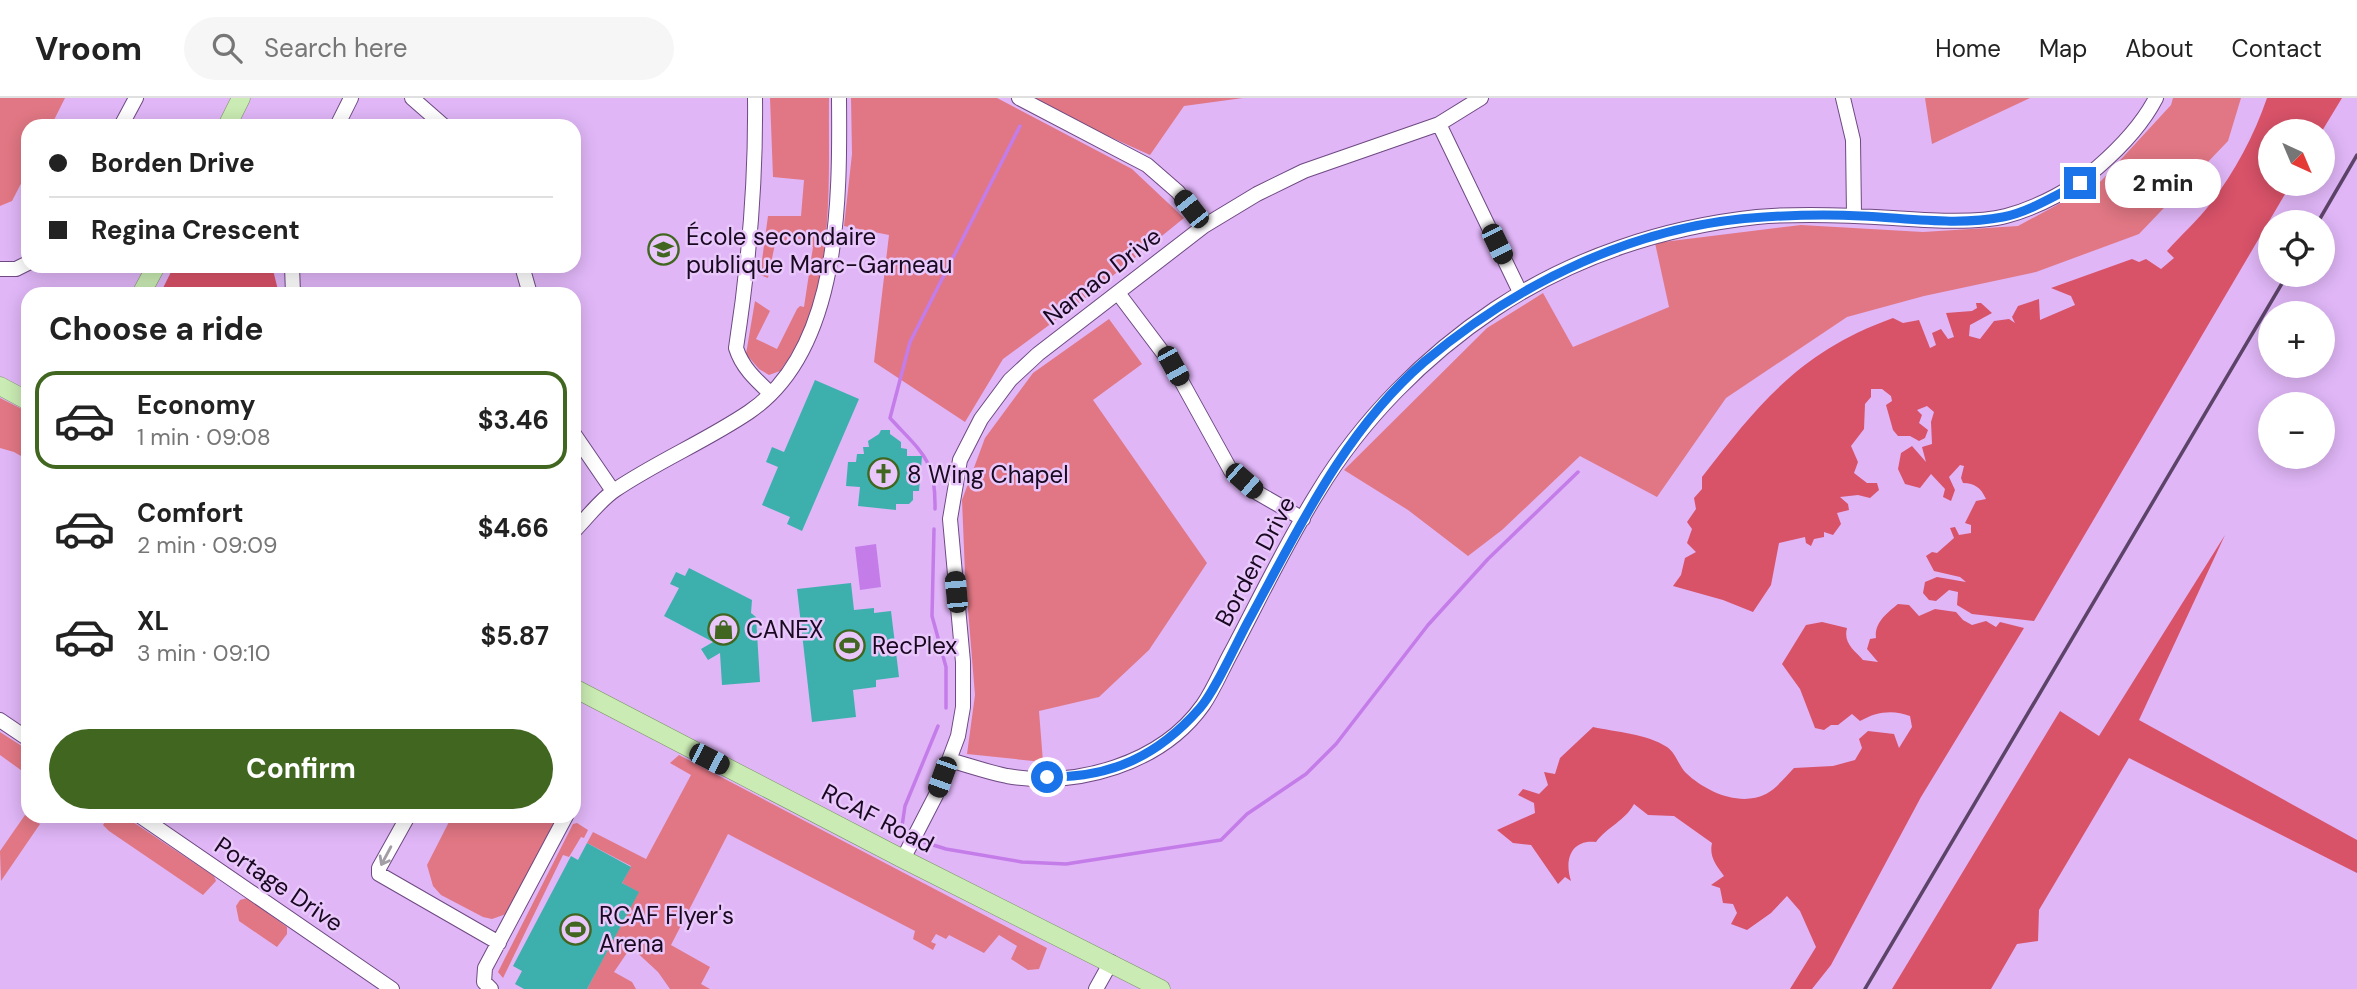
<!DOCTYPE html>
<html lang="en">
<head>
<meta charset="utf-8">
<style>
  :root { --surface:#fff; --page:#f6f6f6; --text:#222; --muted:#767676; --line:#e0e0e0; --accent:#406620 }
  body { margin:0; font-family:"DM Sans",sans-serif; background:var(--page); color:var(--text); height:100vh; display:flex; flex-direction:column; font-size:26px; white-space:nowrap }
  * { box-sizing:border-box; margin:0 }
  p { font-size:23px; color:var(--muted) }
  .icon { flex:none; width:38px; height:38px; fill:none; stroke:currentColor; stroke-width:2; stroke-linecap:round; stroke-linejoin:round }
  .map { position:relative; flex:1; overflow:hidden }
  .sheet { position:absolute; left:21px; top:189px; width:560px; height:536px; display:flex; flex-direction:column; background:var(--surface); border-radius:21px; box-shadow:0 4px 18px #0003 }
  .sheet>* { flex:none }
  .banner { position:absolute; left:21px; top:21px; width:560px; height:154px; border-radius:21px; box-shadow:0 4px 18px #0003; display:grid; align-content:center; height:154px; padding:0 28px; background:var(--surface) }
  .needle { width:46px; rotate:136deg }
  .fabs { position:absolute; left:2258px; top:21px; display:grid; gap:14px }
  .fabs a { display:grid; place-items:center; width:77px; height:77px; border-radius:50%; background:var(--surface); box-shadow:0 4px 18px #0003; font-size:35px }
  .end { position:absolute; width:32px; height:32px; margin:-16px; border:9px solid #1a73e8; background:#fff; box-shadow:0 0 0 4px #fff }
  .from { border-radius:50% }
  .bubble { position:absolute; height:49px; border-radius:24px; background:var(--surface); box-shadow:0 4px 18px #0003; font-size:23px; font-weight:700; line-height:49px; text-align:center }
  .car { position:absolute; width:21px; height:42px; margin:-21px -10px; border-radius:9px; box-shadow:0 0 5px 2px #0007; background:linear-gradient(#222 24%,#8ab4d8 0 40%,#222 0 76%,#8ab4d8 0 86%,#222 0) }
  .banner b { display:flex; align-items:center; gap:24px; height:66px; font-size:26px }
  .banner b+b { border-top:2px solid var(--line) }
  .banner i { width:18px; height:18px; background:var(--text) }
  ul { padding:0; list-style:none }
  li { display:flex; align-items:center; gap:21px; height:98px; margin:0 14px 10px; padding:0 14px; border:4px solid transparent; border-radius:21px }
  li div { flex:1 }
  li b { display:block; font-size:26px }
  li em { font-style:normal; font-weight:700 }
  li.current { border-color:var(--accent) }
  li>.icon { width:63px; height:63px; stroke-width:1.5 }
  h2 { padding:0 28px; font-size:32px; line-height:84px }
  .primary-button { display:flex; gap:14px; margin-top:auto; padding:14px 28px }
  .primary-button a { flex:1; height:80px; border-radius:42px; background:var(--accent); color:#fff; font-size:28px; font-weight:700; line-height:80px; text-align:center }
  header { display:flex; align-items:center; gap:42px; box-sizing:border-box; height:98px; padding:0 35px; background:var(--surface); border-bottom:2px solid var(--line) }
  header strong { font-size:33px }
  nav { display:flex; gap:38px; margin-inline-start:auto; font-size:24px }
  .search { width:490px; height:63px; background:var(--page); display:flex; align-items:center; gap:18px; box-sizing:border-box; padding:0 24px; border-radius:38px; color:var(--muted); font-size:26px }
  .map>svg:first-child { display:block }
  .green { fill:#e17784 }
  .forest { fill:#d85268 }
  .water { fill:#c47ce9 }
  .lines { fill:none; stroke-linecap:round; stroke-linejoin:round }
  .stream { stroke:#c47ce9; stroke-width:3.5 }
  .building { fill:#3db0ae }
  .minor-casing { stroke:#6e4982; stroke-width:16 }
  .major-casing { stroke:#75935e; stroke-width:19 }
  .minor { stroke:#fff; stroke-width:14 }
  .major { stroke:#caebb3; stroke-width:18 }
  .rail { stroke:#5c4469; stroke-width:3.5 }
  .oneway { stroke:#a39da6 }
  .route { stroke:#1a73e8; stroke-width:9 }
  .labels { text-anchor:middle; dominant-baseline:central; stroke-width:5; stroke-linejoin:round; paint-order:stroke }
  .poi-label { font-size:24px; fill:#180920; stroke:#e9c7fb; text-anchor:start }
  .street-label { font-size:24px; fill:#180920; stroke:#e9c7fb }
</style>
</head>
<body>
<header>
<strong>Vroom</strong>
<div class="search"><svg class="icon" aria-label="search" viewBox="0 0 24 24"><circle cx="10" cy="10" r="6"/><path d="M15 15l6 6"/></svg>Search here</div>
<nav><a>Home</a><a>Map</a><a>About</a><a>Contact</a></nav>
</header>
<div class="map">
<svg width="2357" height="891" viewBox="0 0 2357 891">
  <rect width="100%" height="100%" fill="#e0b6f7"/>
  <path class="green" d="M 0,0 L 65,0 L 51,28 L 28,28 L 28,72 L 12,103 L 0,108 Z
    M 770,0 L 829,0 C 828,90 837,197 780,273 L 769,277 L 759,271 L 746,256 L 755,203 L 770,213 L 756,241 L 777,251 L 797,211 L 800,208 L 804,209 L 813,149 L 804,146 L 803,142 L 788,138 L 786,143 L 776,141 L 768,180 L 760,177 L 768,118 L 801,118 L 804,82 L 773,79 Z
    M 851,0 L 997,0 L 1132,71 L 1184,120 L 1079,205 L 1003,261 L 965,324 L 874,264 L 889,137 L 844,128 L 852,56 Z
    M 1024,0 L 1243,0 L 1184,8 L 1150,57 Z
    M 1925,0 L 2030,0 L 1932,46 Z
    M 2173,0 L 2241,0 L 2228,43 L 2139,136 L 2036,174 L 1924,198 L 1847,219 L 1726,300 L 1657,399 L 1580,358 L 1502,432 L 1468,458 L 1408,412 L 1344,372 L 1487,230 L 1543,195 L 1573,249 L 1669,209 L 1655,145 L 1801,127 L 1923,134 L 2018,128 L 2101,83 L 2171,7 Z
    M 1109,221 L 1142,266 L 1093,302 L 1207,465 L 1149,552 L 1099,599 L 1039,613 L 1043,664 L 967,656 L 975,597 L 965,475 L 962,402 L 985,340 L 1033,275 Z
    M 0,300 L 28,314 L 28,362 L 14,354 L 0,350 Z
    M 0,634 L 28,652 L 28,671 L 25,675 L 0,657 Z
    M 679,657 L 1047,850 L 1039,871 L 1028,872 L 1011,861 L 1017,848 L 999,837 L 984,855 L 949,837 L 946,841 L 936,836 L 931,844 L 936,846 L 933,852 L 913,841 L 915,833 L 728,736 L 671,847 L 710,869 L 701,886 L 710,891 L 670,891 L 658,874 L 631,849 L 614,874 L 632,884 L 636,891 L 587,891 L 638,794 L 622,785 L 631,768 L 587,745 L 593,734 L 646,761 L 691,677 L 670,665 Z
    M 25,717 L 40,726 L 1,783 L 0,753 Z
    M 109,718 L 124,718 L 214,778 L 216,783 L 203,797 L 109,733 L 103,727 Z
    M 452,718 L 558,718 L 509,815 L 492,821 L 483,819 L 441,797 L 433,788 L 427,767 Z
    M 577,725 L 588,732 L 584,740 L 581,739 L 569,759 L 563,757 L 503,880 L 498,874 L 573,726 Z
    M 247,800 L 287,829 L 287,836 L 277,849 L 239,823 L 236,808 L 240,802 Z"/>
  <path class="forest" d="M 2267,0 L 2342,0 L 2322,33 L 2270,33 L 2270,86 L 2291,86 L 2034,523 L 1972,516 L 1957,507 L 1958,494 L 1949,492 L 1936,503 L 1929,502 L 1923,495 L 1925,484 L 1937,479 L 1966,484 L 1960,479 L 1934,473 L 1926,458 L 1932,454 L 1937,455 L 1954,440 L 1950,430 L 1955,429 L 1959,437 L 1971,435 L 1971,427 L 1965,425 L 1976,403 L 1986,401 C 1981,390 1975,385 1963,385 L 1961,380 L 1964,368 L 1960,367 L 1949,379 L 1955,392 L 1951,403 L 1943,399 L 1945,391 L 1931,376 L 1920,390 L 1905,386 L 1898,371 L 1901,355 L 1912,348 L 1926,364 L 1922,349 L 1932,346 L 1931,324 L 1934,314 L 1927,308 L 1917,312 L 1922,317 L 1919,325 L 1928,332 L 1925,340 L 1919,343 L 1910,338 L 1898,338 L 1893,332 L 1886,307 L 1892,303 L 1891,298 L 1882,291 L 1871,291 L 1871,299 L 1865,306 L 1864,331 L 1851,348 L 1858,364 L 1854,375 L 1867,385 L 1877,385 L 1879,392 L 1870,400 L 1858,397 L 1840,399 L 1848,406 L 1849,412 L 1837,415 L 1841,426 L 1833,437 L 1824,434 L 1824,439 L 1814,441 L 1811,448 L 1806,445 L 1805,439 L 1779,445 L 1771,487 L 1753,514 L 1723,502 L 1673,488 L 1681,477 L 1685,460 L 1696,454 L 1687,445 L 1692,431 L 1687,424 L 1696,411 L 1694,400 L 1702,391 L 1702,379 C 1759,305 1801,253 1893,220 L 1903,225 L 1919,222 L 1930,250 L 1936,247 L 1932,235 L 1941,231 L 1948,241 L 1954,239 L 1946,215 L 1972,213 L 1977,210 L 1976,205 L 1981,205 L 1992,215 L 1970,227 L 1969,238 L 1980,241 L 1994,223 L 2009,221 L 2015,225 L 2012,219 L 2018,208 L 2039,201 L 2040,222 L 2075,207 L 2071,198 L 2051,190 L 2132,161 L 2139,164 L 2146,161 L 2161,171 L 2174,160 L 2167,153 C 2181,137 2198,122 2211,105 C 2235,73 2254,38 2267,0 Z
    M 174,168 L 272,168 L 279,196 L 160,196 Z
    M 2225,437 L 2139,622 L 2357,742 L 2357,775 L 2129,660 L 2039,812 L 2038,843 L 2017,846 L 1991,891 L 1892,891 L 2060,613 L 2099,638 Z
    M 1898,506 L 1909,507 L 1919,518 L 1935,511 L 1956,514 L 1963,522 L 1972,527 L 1986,523 L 1996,529 L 2000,524 L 2024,530 L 1921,699 L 1831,867 L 1812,891 L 1790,891 L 1816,849 L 1800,813 L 1787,798 L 1771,815 L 1747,832 L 1731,826 L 1737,815 L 1733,806 L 1723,805 L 1720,790 L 1711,787 L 1724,778 C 1716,767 1709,759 1712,745 L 1674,718 L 1648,717 L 1634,706 C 1625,723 1608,728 1596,744 C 1571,741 1564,762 1571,783 L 1565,779 L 1558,786 L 1531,747 L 1513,745 L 1497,732 L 1535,715 L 1534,705 L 1518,697 L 1523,691 L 1539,696 L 1548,687 L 1544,674 L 1555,676 L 1560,660 L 1593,629 C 1616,634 1647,636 1667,649 C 1675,654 1679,668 1686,675 C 1706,694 1740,709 1766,696 C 1777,690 1786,678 1794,670 L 1833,668 L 1855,662 L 1862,650 L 1859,641 L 1868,633 L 1894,636 L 1899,650 L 1912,629 L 1910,618 C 1893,611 1875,614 1860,623 L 1852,616 L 1838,627 L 1831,627 L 1824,632 L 1815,630 L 1800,591 L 1782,566 L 1806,527 L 1822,524 L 1847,530 C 1843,545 1854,552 1863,562 L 1878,564 L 1867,551 L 1870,541 L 1876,540 C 1874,525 1887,515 1898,506 Z"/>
  <path class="water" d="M 876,446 L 881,489 L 860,492 L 855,449 Z"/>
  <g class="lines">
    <path class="stream" d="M 935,411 C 936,361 922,355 890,320 L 910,244 L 1020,28
      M 934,431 L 932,518 L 946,569 L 946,610
      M 909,740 L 902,728 L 905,708 L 938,628
      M 917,742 L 946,751 L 1022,764 L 1066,766 L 1221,742 L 1247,716 L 1306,676 L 1336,646 L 1428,527 L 1488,461 L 1578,374"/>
  </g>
  <path class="building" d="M 815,282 L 859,301 L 802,433 L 787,426 L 790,419 L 762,407 L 778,369 L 766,364 L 772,349 L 784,354 Z
    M 881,332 L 890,332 L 890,336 L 901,344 L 901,350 L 907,351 L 907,358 L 922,358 L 919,393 L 913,393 L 913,402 L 909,406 L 896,406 L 896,412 L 858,408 L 860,389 L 846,388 L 848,364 L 856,364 L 857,356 L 864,356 L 863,349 L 869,349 L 868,343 L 879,336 Z
    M 689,470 L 752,502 L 751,515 L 756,519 L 760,584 L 722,587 L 720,555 L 708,562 L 701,551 L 713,544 L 664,518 L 679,490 L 670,486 L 676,474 L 685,478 Z
    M 851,485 L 854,512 L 874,510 L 874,515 L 891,513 L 899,579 L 876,582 L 876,589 L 853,592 L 856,619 L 812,624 L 797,491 Z
    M 587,745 L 631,769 L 622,785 L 639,794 L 587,891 L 524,891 L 515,886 L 522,873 L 513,868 L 571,758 L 578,762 Z"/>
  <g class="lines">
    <defs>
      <path id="minor" d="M 412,0 L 444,28
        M 755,0 C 756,85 749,166 736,250 C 742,269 755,281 770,295
        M 1019,0 L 1147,67 L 1178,94 L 1204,128
        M 1843,0 L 1853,42 L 1854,117
        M 1439,26 L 1520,194
        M 121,28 L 136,0
        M 337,28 L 351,0
        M 292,168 L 293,196
        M 522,168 L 530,196
        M 0,171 L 16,171 L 28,165
        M 1118,195 L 1173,268 L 1231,373 L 1256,394 L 1303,421
        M 574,336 L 613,393
        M 574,433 C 587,420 600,402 615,392 C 658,363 706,343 749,314 C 841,252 840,100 839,0
        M 0,622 L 28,641
        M 949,662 C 968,667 987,674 1007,678 C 1077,690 1161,666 1203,607 C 1214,591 1222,571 1232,553 C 1260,500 1286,445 1318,394 C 1362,321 1425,258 1495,211 C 1573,159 1664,129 1757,119 C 1801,115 1848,117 1893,120 C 1925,122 1975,126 2006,118 C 2039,109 2073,91 2098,69 C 2121,49 2142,27 2156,0
        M 140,718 L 392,891
        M 408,718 L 379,770 L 379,776 L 499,845
        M 903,761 L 936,697 L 958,638 L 963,609 L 963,564 L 950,421 L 960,362 L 981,321 L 1010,282 L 1038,256 L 1204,128 L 1257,96 L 1304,73 L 1439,26 L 1481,0
        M 491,891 L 484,884 L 485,870 L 566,718
        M 1096,891 L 1111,864"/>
      <path id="major" d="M 227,28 L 241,0
        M 141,196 L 156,168
        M 0,288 L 28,303
        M 574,590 L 903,761 L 1161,891"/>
    </defs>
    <use href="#minor" class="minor-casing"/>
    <use href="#major" class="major-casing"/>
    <use href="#minor" class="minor"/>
    <use href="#major" class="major"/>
    <path class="rail" d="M 2318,124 L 2357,57
      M 1865,891 L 2287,177"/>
  </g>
  <defs><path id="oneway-shaft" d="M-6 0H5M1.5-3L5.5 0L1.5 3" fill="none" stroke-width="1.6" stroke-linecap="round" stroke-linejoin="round" transform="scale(1.75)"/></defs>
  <use class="oneway" href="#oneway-shaft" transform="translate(386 758) rotate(118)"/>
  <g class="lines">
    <path class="route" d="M 1047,679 C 1111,680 1158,658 1200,610 C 1216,592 1237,543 1250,520 C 1299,430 1345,332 1424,264 C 1519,184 1638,126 1764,119 C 1795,117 1829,116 1861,118 C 1907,120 1957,128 2003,119 C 2029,114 2056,97 2080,85"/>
  </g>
  <defs>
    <symbol id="school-ring" viewBox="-11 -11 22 22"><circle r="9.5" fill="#e9c7fb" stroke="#406620" stroke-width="1.5"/><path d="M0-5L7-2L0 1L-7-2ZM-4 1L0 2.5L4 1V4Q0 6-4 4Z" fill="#406620"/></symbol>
    <symbol id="church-ring" viewBox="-11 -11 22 22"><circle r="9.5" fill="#e9c7fb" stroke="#406620" stroke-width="1.5"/><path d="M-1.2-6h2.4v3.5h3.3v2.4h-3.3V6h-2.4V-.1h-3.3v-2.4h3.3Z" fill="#406620"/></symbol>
    <symbol id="shop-ring" viewBox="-11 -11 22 22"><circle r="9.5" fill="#e9c7fb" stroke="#406620" stroke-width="1.5"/><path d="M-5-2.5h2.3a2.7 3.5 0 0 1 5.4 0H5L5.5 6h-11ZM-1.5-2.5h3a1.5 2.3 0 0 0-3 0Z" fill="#406620"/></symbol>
    <symbol id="stadium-ring" viewBox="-11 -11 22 22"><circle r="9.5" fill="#e9c7fb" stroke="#406620" stroke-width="1.5"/><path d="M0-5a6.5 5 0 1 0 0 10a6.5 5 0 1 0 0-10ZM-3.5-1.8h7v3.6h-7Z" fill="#406620"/></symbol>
  </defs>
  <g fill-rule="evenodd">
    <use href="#school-ring" x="646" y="134" width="35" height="35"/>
    <use href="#church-ring" x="866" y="358" width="35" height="35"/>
    <use href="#shop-ring" x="706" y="514" width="35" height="35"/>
    <use href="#stadium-ring" x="832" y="530" width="35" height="35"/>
    <use href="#stadium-ring" x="558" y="814" width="35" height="35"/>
  </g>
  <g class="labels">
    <g class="poi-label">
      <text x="686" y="138">École secondaire<tspan x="686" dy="28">publique Marc-Garneau</tspan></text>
      <text x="907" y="376">8 Wing Chapel</text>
      <text x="746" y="531">CANEX</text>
      <text x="872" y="547">RecPlex</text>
      <text x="599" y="817">RCAF Flyer's<tspan x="599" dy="28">Arena</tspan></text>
    </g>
    <g class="street-label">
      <text transform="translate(1102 178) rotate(-38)">Namao Drive</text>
      <text transform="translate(1255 463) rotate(-62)">Borden Drive</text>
      <text transform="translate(878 720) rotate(27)">RCAF Road</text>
      <text transform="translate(279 786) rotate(34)">Portage Drive</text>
    </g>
  </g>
</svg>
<div class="fabs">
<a><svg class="needle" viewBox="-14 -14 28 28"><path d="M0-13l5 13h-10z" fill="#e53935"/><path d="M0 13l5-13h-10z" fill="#767676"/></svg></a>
<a><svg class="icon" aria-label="locate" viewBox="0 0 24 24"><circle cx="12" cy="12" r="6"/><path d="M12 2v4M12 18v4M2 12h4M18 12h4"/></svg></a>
<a>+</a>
<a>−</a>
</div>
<i class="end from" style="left:1047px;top:679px"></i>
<i class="end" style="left:2080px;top:85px"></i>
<div class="bubble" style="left:2105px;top:61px;width:116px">2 min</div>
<i class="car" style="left:1191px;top:111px;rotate:322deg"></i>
<i class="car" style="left:1497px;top:146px;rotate:154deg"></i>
<i class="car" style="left:1173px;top:268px;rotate:151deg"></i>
<i class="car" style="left:1244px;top:383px;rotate:131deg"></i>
<i class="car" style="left:956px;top:494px;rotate:355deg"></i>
<i class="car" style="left:709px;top:661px;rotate:117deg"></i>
<i class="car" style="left:942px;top:679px;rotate:200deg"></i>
<div class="banner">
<b><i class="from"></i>Borden Drive</b>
<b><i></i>Regina Crescent</b>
</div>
<section class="sheet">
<h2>Choose a ride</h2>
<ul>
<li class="current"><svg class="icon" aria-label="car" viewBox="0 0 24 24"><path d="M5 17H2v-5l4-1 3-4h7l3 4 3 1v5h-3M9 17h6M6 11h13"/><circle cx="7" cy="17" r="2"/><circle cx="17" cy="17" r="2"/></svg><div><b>Economy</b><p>1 min · 09:08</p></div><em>$3.46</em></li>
<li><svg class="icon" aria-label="car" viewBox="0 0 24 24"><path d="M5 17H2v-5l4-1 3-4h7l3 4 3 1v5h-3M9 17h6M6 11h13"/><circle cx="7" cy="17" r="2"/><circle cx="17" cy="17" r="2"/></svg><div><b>Comfort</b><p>2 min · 09:09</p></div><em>$4.66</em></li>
<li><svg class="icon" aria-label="car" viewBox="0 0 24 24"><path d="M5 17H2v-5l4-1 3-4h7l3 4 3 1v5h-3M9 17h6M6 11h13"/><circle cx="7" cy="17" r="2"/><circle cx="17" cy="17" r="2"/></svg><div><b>XL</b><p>3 min · 09:10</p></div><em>$5.87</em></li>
</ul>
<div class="primary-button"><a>Confirm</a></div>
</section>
</div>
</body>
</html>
